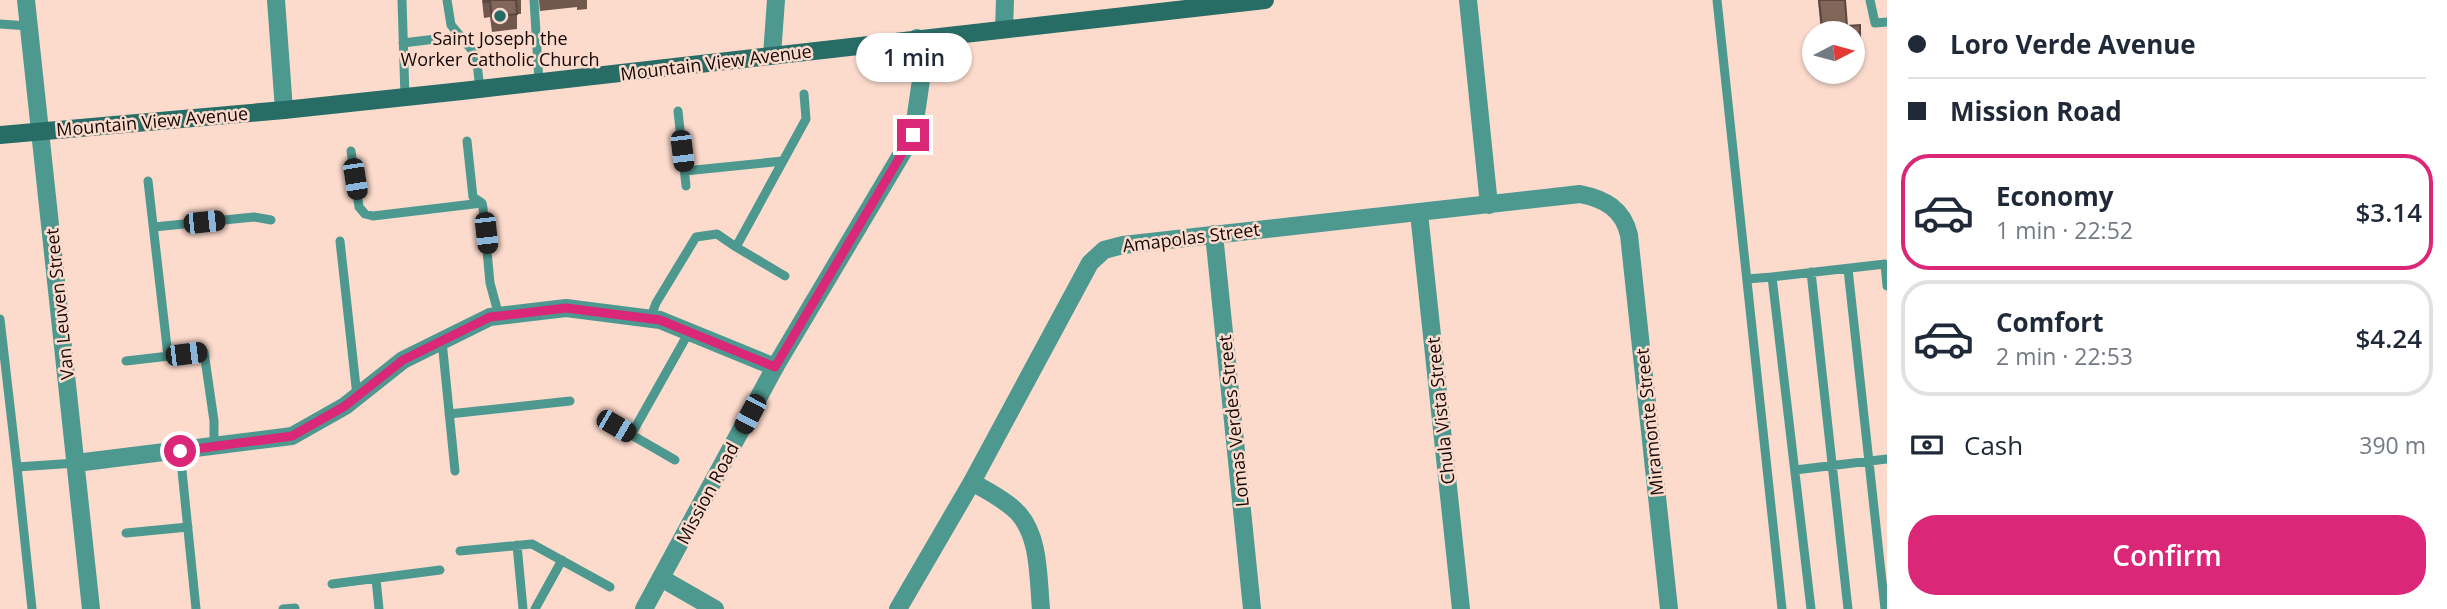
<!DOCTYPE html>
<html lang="en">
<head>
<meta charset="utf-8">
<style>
  :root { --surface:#fff; --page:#f6f6f7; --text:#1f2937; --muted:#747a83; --line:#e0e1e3; --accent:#db2777 }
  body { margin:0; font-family:"Open Sans",sans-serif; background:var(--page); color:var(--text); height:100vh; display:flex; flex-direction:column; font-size:26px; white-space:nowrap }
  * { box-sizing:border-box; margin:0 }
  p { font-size:23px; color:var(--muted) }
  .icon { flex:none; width:38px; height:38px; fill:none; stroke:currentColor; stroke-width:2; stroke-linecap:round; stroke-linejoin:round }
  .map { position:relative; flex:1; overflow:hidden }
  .sheet { display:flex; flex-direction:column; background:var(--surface); width:560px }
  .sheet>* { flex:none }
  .banner { display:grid; align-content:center; height:154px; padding:0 21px; background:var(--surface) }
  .needle { width:46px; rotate:84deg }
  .tools { position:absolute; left:1802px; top:21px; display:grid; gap:14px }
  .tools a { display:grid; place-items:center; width:63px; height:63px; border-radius:50%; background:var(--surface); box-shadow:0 2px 5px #0004; font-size:35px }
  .end { position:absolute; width:32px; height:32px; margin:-16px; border:9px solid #db2777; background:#fff; box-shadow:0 0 0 4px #fff }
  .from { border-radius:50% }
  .bubble { position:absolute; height:49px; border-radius:24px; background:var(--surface); box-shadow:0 2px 5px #0004; font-size:23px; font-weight:600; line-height:49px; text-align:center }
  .car { position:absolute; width:21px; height:42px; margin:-21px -10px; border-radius:9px; box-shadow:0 0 5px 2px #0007; background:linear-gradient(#222 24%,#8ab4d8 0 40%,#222 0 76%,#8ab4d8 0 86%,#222 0) }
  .banner b { display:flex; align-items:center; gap:24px; height:66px; font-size:26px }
  .banner b+b { border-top:2px solid var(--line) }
  .banner i { width:18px; height:18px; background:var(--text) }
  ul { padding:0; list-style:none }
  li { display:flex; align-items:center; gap:21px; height:116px; margin:0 14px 10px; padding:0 7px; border:4px solid var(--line); border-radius:28px }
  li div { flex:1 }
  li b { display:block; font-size:26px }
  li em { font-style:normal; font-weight:600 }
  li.current { border-color:var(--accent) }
  li>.icon { width:63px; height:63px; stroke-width:1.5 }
  .pay { display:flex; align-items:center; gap:18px; height:77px; padding:0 21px; font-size:26px }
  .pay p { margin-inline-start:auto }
  .primary-button { display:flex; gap:14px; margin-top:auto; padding:14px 21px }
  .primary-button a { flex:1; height:80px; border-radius:28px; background:var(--accent); color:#fff; font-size:28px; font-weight:600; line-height:80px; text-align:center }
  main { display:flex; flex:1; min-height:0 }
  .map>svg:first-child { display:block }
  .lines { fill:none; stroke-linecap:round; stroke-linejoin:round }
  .service { stroke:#4d9990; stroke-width:9 }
  .minor { stroke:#4d9990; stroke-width:18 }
  .tertiary { stroke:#4d9990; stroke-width:18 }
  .secondary { stroke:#276c65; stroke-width:18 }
  .wall { fill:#70584d }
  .building { fill:#82665a; stroke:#5b473f; stroke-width:2 }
  .route { stroke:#db2777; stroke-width:9 }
  .poi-dot { fill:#236c65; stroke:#fcdbcd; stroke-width:2.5 }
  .labels { text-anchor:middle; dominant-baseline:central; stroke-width:5; stroke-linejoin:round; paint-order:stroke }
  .poi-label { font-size:18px; fill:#130805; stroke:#fcdbcd }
  .street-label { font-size:18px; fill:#130805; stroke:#fcdbcd }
</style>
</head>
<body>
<main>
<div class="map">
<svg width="1887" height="609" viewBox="0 0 1887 609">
  <rect width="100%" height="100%" fill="#fcdbcd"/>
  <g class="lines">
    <path class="service" d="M 402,0 L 405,97
      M 447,0 L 451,25 L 476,55 L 480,89
      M 534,0 L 539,82
      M 1717,0 L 1782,609
      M 1870,0 L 1875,23 L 1887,22
      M 0,24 L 29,26
      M 403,43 L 460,36
      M 678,111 L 686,186
      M 467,141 L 473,197 L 482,203 L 483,208 L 490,283 L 499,316
      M 351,151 L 359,207 L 365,214 L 373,216 L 482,203
      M 685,171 L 783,161
      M 148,181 L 168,356
      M 154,227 L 254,217 L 271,220
      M 340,241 L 357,396
      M 736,247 L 785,276
      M 1848,269 L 1885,609
      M 1811,272 L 1848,609
      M 1747,279 L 1772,277
      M 0,319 L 17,467
      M 650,319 L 656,303 L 696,237 L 717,234 L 736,247 L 806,119 L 804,94
      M 442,341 L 455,471
      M 126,361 L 204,352 L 214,421 L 214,446
      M 449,414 L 570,401
      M 616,426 L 675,460
      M 631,435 L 689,332
      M 180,451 L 196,609
      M 1795,470 L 1887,459
      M 126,533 L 188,527
      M 517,545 L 523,609
      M 460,551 L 532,544 L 610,587
      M 376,579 L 379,609
      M 332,584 L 440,570
      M 32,609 L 17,467 L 76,463
      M 283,609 L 295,608
      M 535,609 L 562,560
      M 1811,609 L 1772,277 L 1885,264 L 1887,286"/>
    <path class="minor" d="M 276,0 L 284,110
      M 1468,0 L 1489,205
      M 1004,29 L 1005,0
      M 772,55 L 776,0
      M 1419,213 L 1461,609
      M 1214,234 L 1252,609
      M 76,463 L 292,436 L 345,406 L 403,360 L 490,317 L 566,308 L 660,320 L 775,367
      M 972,482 C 987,491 1006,500 1018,513 C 1040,537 1038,578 1041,609
      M 661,578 L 715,609
      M 898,609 L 972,482 L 1090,263 L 1104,250 L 1123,245 L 1580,194 C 1605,199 1623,209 1629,235 L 1669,609"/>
    <path class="tertiary" d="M 26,0 L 91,609
      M 644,609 L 775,367 L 913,135 L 922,73 L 917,38"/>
    <path class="secondary" d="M 0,135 L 284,110 L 462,91 L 1265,0"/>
  </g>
  <path class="wall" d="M 482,0 L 521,0 L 521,14 L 517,14 L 517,29 L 492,32 L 490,17 L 484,18 Z
    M 539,0 L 587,0 L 587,9 L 577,10 L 577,7 L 540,11 Z
    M 1818,0 L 1845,0 L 1847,26 L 1860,25 L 1860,55 L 1853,55 L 1853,33 L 1821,33 Z"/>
  <path class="building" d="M 484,0 L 516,0 L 517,14 L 492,17 L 490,2 L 484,2 Z
    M 1819,0 L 1845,0 L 1847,26 L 1860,25 L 1860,39 L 1853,40 L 1853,33 L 1823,33 Z"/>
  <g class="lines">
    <path class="route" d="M 180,451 L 292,436 L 345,406 L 403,360 L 490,317 L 499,316 L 566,308 L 660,320 L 775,367 L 913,135"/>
  </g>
  <circle class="poi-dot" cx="500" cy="16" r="7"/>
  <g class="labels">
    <g class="poi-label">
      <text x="500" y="38">Saint Joseph the<tspan x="500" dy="21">Worker Catholic Church</tspan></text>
    </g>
    <g class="street-label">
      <text transform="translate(716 62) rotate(-7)">Mountain View Avenue</text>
      <text transform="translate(152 121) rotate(-5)">Mountain View Avenue</text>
      <text transform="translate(1191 237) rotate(-7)">Amapolas Street</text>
      <text transform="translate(59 304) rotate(-96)">Van Leuven Street</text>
      <text transform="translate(1440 411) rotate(-96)">Chula Vista Street</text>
      <text transform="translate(1233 421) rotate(-96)">Lomas Verdes Street</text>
      <text transform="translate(1649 422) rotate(-96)">Miramonte Street</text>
      <text transform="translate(707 493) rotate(-62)">Mission Road</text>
    </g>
  </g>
</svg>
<div class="tools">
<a><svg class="needle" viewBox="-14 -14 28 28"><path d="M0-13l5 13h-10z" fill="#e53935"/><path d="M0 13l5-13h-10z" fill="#747a83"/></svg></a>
</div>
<i class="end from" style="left:180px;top:451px"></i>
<i class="end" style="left:913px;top:135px"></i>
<div class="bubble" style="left:856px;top:33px;width:116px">1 min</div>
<i class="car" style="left:682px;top:151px;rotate:173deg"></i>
<i class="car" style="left:355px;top:179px;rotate:171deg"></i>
<i class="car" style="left:204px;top:222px;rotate:84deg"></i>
<i class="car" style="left:486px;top:233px;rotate:174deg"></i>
<i class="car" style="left:186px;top:354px;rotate:83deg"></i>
<i class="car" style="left:750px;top:414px;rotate:208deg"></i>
<i class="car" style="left:616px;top:426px;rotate:120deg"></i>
</div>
<section class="sheet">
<div class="banner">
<b><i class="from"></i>Loro Verde Avenue</b>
<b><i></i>Mission Road</b>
</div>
<ul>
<li class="current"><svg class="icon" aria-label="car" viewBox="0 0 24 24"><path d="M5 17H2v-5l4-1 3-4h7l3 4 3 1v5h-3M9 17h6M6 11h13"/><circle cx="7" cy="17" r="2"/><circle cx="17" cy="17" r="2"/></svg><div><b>Economy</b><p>1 min · 22:52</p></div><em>$3.14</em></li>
<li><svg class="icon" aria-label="car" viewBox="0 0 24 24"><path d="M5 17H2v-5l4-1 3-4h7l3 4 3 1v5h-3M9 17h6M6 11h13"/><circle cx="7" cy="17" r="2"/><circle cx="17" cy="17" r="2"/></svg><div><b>Comfort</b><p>2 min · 22:53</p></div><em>$4.24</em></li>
</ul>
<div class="pay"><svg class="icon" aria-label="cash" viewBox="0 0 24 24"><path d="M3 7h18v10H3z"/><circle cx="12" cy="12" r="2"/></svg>Cash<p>390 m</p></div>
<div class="primary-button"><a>Confirm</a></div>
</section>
</main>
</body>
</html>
